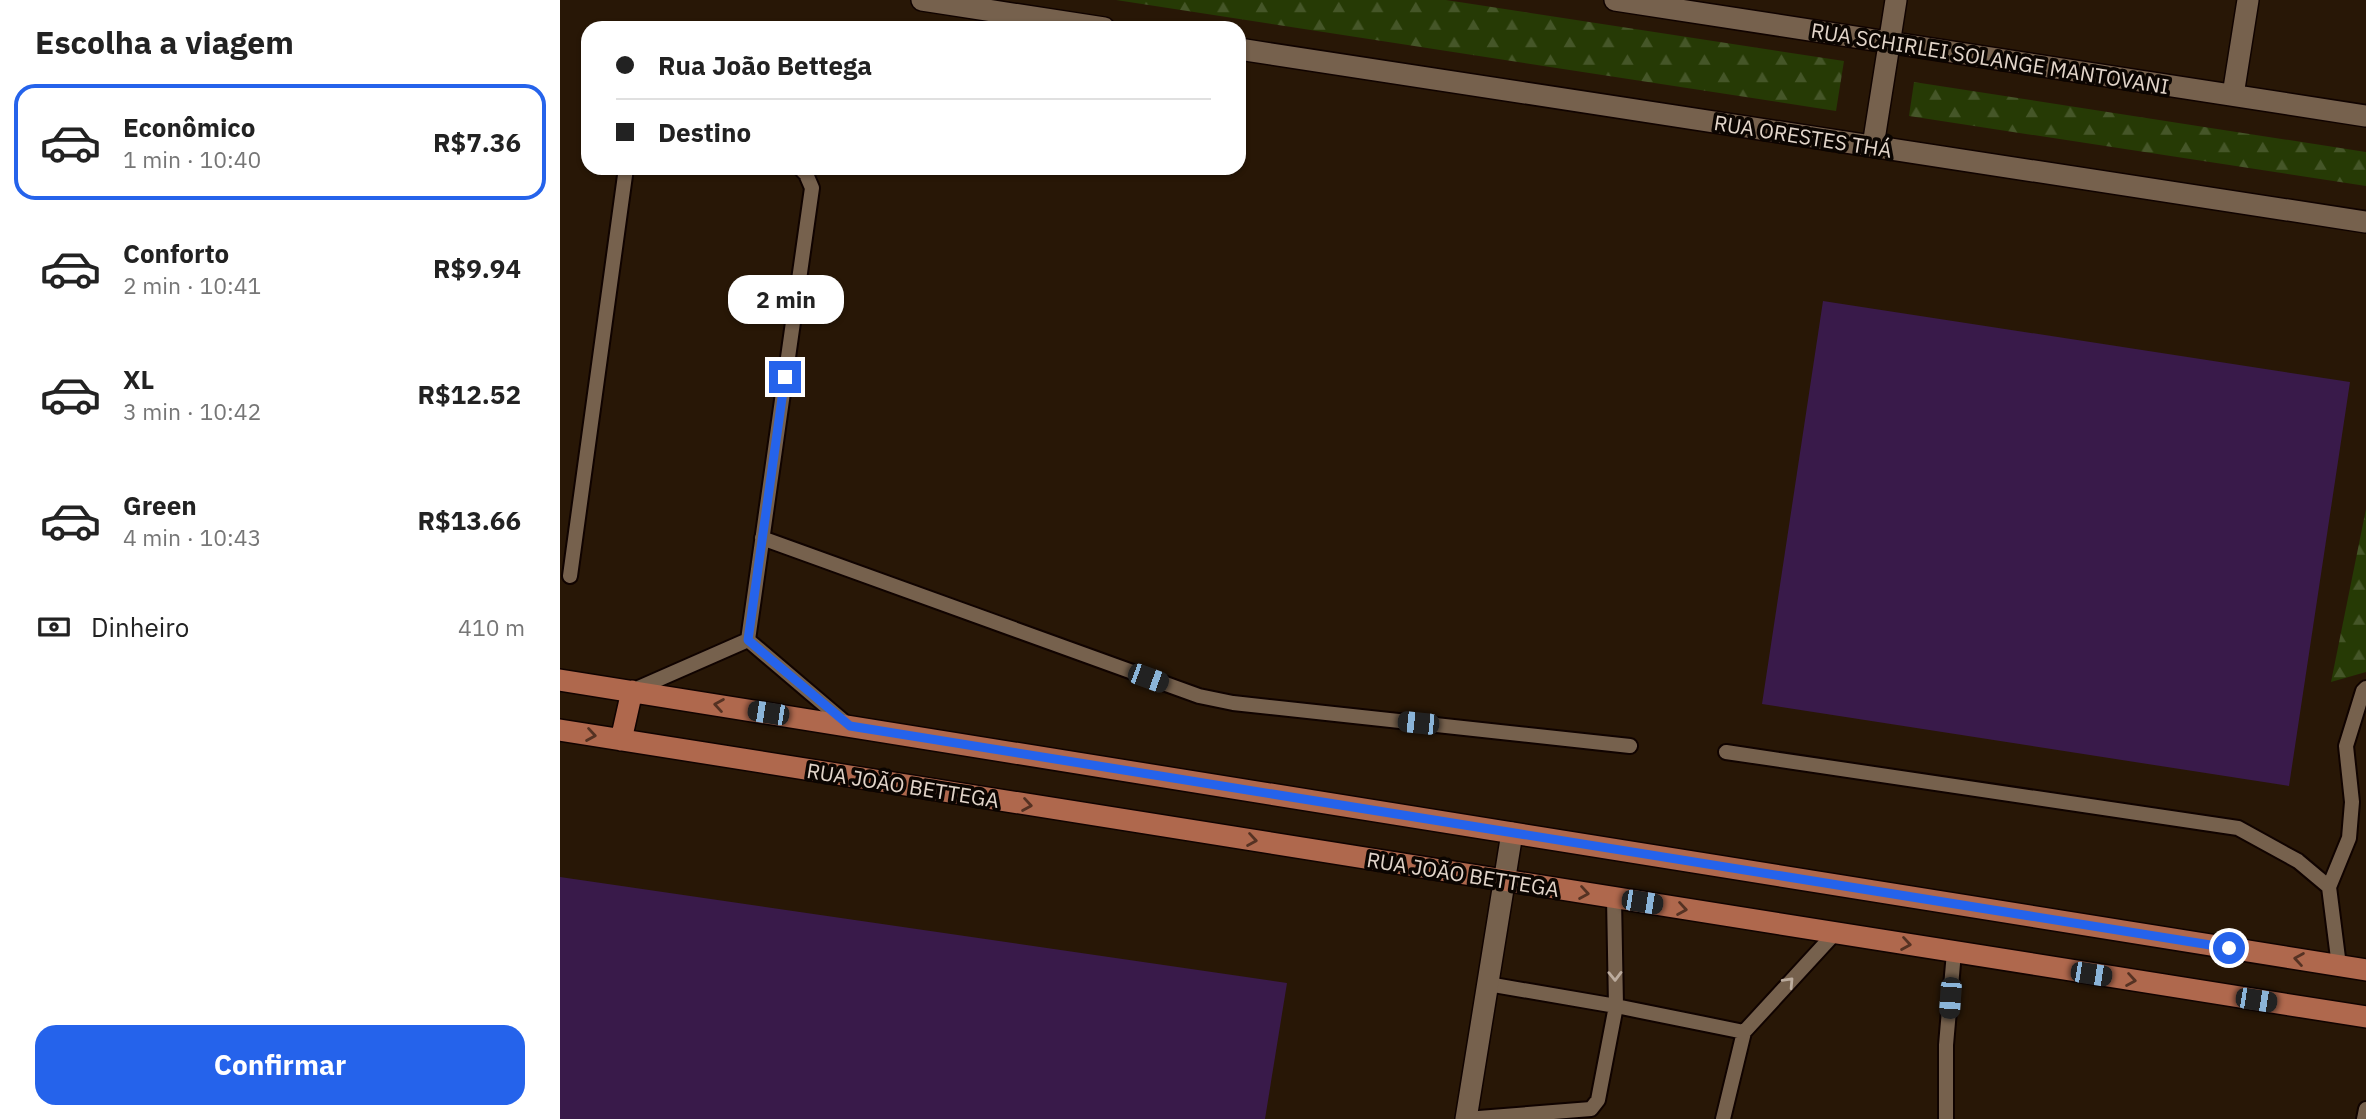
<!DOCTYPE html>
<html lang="pt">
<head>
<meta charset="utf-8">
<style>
  :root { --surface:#fff; --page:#f6f6f6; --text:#222; --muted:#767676; --line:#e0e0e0; --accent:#2563eb }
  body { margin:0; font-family:"IBM Plex Sans",sans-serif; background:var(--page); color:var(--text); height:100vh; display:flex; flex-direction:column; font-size:26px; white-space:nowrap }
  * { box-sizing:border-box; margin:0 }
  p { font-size:23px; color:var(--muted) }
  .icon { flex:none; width:38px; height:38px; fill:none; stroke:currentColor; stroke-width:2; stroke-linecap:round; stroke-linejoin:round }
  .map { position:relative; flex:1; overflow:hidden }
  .panel { display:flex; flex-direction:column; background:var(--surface); width:560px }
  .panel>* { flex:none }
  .banner { position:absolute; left:21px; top:21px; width:665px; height:154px; border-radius:21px; box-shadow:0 2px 5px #0004; display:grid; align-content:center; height:154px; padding:0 35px; background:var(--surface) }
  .end { position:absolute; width:32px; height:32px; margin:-16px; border:9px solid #2563eb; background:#fff; box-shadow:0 0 0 4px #fff }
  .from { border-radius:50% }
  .bubble { position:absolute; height:49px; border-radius:21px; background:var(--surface); box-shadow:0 2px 5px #0004; font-size:23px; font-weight:700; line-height:49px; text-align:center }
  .car { position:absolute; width:21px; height:42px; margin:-21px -10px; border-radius:9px; box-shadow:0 0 5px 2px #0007; background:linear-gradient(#222 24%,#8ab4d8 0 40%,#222 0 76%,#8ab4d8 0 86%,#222 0) }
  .banner b { display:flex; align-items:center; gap:24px; height:66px; font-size:26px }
  .banner b+b { border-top:2px solid var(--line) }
  .banner i { width:18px; height:18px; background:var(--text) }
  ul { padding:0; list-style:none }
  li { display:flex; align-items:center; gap:21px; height:116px; margin:0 14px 10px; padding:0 21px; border:4px solid transparent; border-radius:21px }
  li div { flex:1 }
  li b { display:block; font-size:26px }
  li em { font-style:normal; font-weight:700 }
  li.selected { border-color:var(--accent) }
  li>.icon { width:63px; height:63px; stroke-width:1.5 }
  h2 { padding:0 35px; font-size:32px; line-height:84px }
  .pay { display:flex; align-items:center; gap:18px; height:77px; padding:0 35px; font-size:26px }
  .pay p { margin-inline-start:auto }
  .button { display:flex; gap:14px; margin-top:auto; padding:14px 35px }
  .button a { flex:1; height:80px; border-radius:21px; background:var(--accent); color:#fff; font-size:28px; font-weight:700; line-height:80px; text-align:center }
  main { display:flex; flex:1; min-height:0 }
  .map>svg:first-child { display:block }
  .forest { fill:url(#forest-firs) }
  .building { fill:#391a4a }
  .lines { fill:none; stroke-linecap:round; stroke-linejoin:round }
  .lane-casing { stroke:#100300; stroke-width:18 }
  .street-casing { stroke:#100300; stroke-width:24 }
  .primary-casing { stroke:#100300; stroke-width:24 }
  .lane { stroke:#76614d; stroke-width:14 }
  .street { stroke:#76614d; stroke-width:21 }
  .primary { stroke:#af684d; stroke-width:21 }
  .oneway { stroke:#553223 }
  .oneway2 { stroke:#bcac9e }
  .route { stroke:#2563eb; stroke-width:9 }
  .labels { text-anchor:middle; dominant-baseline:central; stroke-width:7; stroke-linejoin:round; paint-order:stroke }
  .street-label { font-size:21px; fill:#e2d5ca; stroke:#0b0501 }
</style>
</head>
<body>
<main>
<section class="panel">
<h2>Escolha a viagem</h2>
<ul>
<li class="selected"><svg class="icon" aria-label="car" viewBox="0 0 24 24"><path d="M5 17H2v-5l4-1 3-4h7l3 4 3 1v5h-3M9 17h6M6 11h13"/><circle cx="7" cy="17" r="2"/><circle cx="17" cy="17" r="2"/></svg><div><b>Econômico</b><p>1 min · 10:40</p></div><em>R$7.36</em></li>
<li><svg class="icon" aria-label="car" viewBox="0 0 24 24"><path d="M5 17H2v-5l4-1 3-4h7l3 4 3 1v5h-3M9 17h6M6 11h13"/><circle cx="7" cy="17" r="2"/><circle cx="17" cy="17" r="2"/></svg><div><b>Conforto</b><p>2 min · 10:41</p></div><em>R$9.94</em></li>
<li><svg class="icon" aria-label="car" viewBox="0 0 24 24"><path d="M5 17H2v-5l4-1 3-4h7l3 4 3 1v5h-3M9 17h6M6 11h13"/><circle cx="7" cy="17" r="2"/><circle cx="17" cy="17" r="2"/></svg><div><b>XL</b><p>3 min · 10:42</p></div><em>R$12.52</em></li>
<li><svg class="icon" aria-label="car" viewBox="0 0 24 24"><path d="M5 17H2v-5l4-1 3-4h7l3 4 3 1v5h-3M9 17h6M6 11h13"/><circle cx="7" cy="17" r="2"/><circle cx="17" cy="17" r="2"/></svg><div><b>Green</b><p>4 min · 10:43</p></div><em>R$13.66</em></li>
</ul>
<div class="pay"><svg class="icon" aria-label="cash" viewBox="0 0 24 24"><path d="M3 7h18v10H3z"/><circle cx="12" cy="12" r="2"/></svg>Dinheiro<p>410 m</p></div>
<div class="button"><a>Confirmar</a></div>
</section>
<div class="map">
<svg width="1806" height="1119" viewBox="0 0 1806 1119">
  <defs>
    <pattern id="forest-firs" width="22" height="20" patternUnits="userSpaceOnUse" patternTransform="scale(1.75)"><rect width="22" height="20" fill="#263a05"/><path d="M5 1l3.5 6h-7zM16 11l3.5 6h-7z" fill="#455628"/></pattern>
  </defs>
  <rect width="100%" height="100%" fill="#281706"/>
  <path class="forest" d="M 556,0 L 886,0 L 1284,61 L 1276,111 Z
    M 1354,82 L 1806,152 L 1806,186 L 1349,116 Z
    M 1806,509 L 1806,672 L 1771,682 Z"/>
  <path class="building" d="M 1263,301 L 1790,382 L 1729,786 L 1202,704 Z
    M 0,877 L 727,983 L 705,1119 L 0,1119 Z"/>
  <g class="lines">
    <defs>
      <path id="lane" d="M 202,538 L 639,696 L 673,703 L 1070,746
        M 10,576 L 66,168
        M 188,640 L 252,188 L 246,174 L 240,168
        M 188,640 L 288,725
        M 74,690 L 188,640
        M 1166,752 L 1678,828 L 1738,861 L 1769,887 L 1779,966
        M 1769,887 L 1789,838 L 1792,802 L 1786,746 L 1803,691 L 1806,688
        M 928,984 L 1056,1006 L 1184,1032
        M 906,1119 L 1031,1109 L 1038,1100 L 1056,1006 L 1054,898
        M 1163,1119 L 1184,1032 L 1275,933
        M 1386,1119 L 1386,1045 L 1394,952
        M 1804,1119 L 1806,1109"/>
      <path id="street" d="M 362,0 L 544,28
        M 1055,0 L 1806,116
        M 679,49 L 1806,222
        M 1673,95 L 1688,0
        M 1313,146 L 1336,0
        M 906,1119 L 952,833"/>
      <path id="primary" d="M 0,680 L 1806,970
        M 0,730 L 1806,1017
        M 61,740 L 72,691"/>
    </defs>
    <use href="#lane" class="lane-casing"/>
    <use href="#street" class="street-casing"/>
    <use href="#primary" class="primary-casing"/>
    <use href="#lane" class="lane"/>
    <use href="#street" class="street"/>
    <use href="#primary" class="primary"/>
  </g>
  <defs><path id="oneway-chevron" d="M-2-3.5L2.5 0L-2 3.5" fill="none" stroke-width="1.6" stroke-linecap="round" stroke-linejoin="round" transform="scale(1.75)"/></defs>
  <g class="oneway">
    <use href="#oneway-chevron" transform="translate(159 705) rotate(-171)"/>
    <use href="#oneway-chevron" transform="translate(31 735) rotate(9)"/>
    <use href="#oneway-chevron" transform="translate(467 805) rotate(9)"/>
    <use href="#oneway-chevron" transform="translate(692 840) rotate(9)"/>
    <use href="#oneway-chevron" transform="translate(1024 893) rotate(9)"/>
    <use href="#oneway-chevron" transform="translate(1122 909) rotate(9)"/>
    <use href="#oneway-chevron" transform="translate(1346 944) rotate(9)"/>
    <use href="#oneway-chevron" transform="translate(1739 959) rotate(-171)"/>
    <use href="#oneway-chevron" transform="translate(1571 980) rotate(9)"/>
  </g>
  <g class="oneway2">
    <use href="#oneway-chevron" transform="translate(1055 976) rotate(89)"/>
    <use href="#oneway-chevron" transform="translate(1229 982) rotate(-47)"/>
  </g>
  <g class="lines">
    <path class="route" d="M 225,377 L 188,640 L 290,726 L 1669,948"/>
  </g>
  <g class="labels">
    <g class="street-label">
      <text transform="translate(1430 58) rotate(9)">RUA SCHIRLEI SOLANGE MANTOVANI</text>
      <text transform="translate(1243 136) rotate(9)">RUA ORESTES THÁ</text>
      <text transform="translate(343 785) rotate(9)">RUA JOÃO BETTEGA</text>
      <text transform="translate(903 874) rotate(9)">RUA JOÃO BETTEGA</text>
    </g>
  </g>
</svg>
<i class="end from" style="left:1669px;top:948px"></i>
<i class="end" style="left:225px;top:377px"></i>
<div class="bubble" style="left:168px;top:275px;width:116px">2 min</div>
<i class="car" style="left:588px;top:678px;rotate:110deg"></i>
<i class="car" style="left:208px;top:713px;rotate:279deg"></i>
<i class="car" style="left:858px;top:723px;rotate:276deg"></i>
<i class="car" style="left:1082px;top:902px;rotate:99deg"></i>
<i class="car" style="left:1531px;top:974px;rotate:99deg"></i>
<i class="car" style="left:1390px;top:998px;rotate:184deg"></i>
<i class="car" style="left:1696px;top:1000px;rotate:99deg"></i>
<div class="banner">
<b><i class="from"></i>Rua João Bettega</b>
<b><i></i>Destino</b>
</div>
</div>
</main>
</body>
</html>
